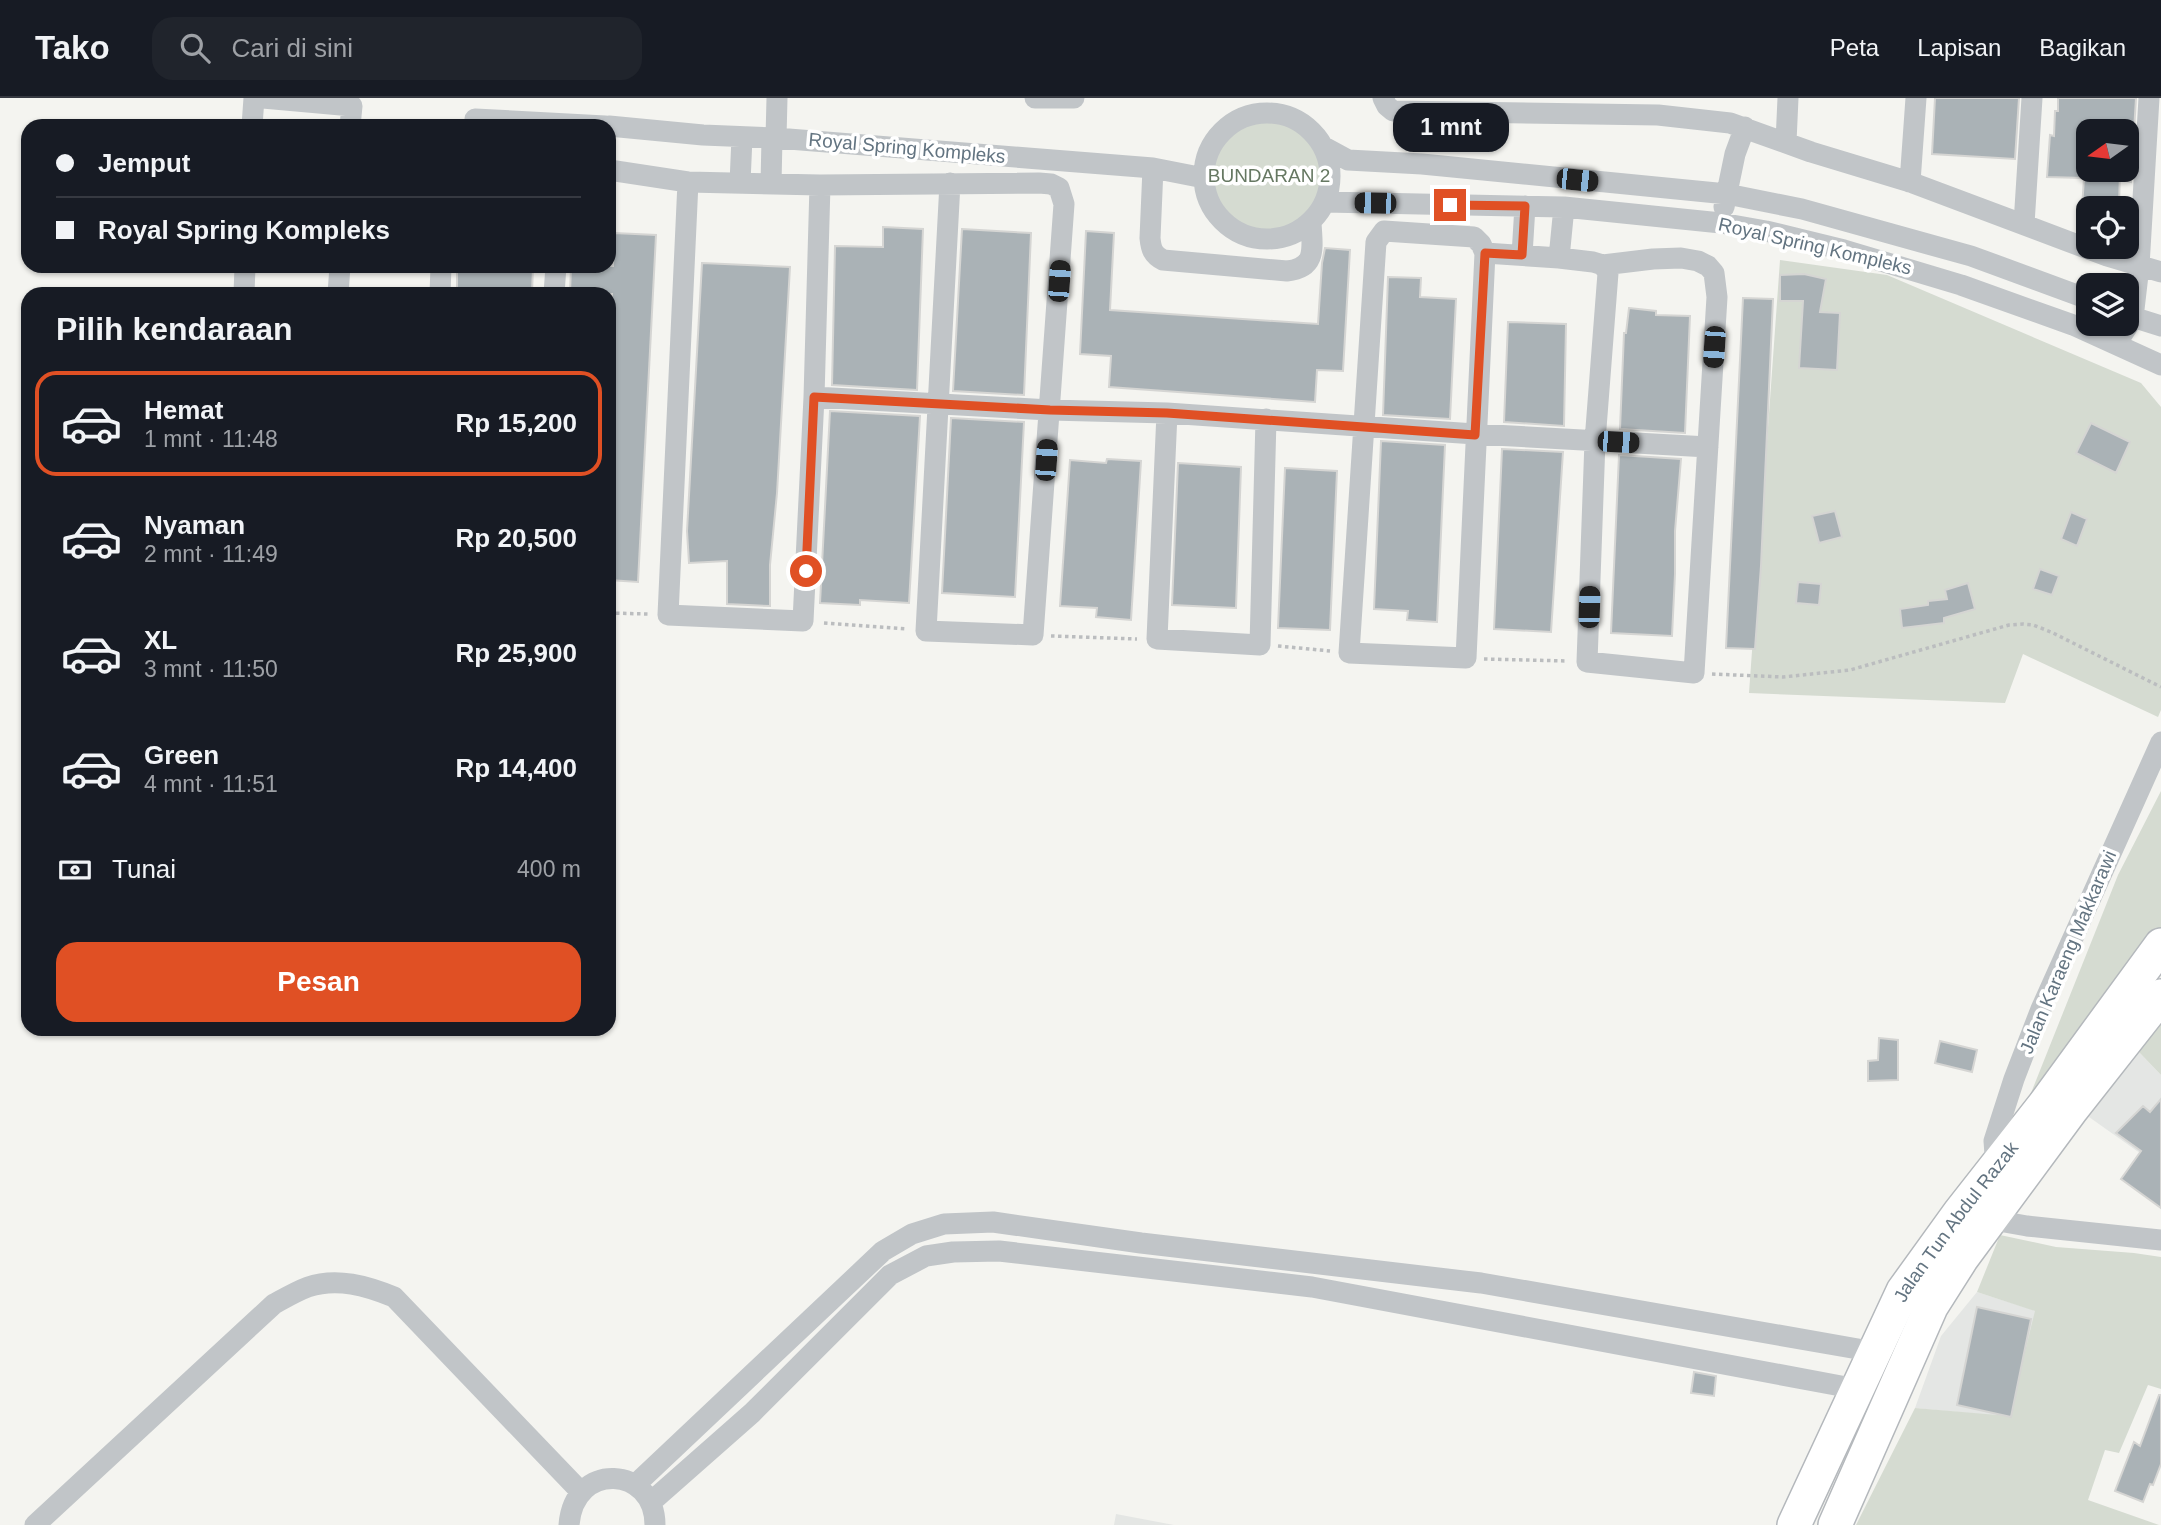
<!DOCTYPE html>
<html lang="id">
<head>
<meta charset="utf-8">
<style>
  :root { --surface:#171b24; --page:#20242c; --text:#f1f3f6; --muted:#9ea1a6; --line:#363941; --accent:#e05024 }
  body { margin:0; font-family:Arial,sans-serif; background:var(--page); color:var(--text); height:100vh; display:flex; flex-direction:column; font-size:26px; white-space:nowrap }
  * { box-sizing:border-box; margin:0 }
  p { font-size:23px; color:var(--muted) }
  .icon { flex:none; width:38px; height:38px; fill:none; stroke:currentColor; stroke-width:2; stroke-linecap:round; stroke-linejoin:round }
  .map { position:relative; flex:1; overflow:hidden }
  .sheet { position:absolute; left:21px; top:189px; width:595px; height:749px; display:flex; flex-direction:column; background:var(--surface); border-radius:21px; box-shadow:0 2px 5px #0004 }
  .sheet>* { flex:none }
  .guide { position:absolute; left:21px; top:21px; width:595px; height:154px; border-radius:21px; box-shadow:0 2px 5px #0004; display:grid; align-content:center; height:154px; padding:0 35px; background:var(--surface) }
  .needle { width:46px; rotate:256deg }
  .tools { position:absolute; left:2076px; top:21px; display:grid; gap:14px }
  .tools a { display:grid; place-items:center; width:63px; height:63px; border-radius:14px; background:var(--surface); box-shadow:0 2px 5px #0004; font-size:35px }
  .end { position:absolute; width:32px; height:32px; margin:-16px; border:9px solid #e05024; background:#fff; box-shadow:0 0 0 4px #fff }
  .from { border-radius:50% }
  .bubble { position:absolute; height:49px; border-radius:21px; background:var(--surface); box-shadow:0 2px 5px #0004; font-size:23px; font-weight:700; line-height:49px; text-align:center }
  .car { position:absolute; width:21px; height:42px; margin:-21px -10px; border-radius:9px; box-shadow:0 0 5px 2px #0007; background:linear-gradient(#222 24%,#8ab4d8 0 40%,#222 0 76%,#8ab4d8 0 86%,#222 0) }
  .guide b { display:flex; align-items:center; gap:24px; height:66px; font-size:26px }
  .guide b+b { border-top:2px solid var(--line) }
  .guide i { width:18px; height:18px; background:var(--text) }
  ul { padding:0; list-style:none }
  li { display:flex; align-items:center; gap:21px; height:105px; margin:0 14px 10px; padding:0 21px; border:4px solid transparent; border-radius:21px }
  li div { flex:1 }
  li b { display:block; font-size:26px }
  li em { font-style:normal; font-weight:700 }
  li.on { border-color:var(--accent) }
  li>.icon { width:63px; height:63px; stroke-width:1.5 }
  h2 { padding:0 35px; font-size:32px; line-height:84px }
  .pay { display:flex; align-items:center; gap:18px; height:77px; padding:0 35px; font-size:26px }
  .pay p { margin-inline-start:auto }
  .cta { display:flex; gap:14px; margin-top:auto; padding:14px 35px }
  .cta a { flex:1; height:80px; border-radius:21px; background:var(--accent); color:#fff; font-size:28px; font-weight:700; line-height:80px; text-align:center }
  header { display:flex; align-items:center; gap:42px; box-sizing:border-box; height:98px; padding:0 35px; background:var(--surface); border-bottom:2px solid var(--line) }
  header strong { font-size:33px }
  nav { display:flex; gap:38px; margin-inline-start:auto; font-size:24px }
  .search { width:490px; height:63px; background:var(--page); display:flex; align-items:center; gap:18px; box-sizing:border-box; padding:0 24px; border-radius:21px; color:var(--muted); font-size:26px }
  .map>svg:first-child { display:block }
  .built { fill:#e4e6e4 }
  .green { fill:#d5dbd1 }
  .building { fill:#aab2b6; stroke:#d5d5d3; stroke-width:2 }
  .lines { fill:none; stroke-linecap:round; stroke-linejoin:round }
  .primary-casing { stroke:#b4b8bc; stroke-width:36 }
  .path { stroke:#bbbdbf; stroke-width:3.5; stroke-dasharray:3.5 3.5; stroke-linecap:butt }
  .street { stroke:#c1c5c8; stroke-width:21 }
  .primary { stroke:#fff; stroke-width:33 }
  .route { stroke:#e05024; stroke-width:9 }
  .labels { text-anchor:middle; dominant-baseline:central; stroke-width:7; stroke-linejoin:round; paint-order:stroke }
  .street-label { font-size:19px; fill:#637481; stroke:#fff }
  .park-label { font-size:19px; fill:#667862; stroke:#fff }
</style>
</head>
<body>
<header>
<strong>Tako</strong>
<div class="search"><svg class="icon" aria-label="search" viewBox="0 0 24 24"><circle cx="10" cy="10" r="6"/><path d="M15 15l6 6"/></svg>Cari di sini</div>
<nav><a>Peta</a><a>Lapisan</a><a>Bagikan</a></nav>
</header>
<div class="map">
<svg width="2161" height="1427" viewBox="0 0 2161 1427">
  <rect width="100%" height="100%" fill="#f4f4f0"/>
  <path class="built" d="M 2138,953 L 2161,977 L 2161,1070 L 2089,1019 Z
    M 1977,1194 L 2036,1213 L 2009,1319 L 1915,1310 L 1941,1238 Z
    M 1116,1416 L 1174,1427 L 1114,1427 Z"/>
  <path class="green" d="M1209 78a57 57 0 1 1 114 0a57 57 0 1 1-114 0Z
    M 1780,162 L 1887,177 L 2141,285 L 2161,309 L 2161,612 L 2158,619 L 2023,556 L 2005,605 L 1749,595 Z
    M 2161,693 L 2161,852 L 2011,1045 L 2118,777 Z
    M 2161,923 L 2161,977 L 2138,953 Z
    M 2000,1137 L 2056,1149 L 2134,1155 L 2161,1159 L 2161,1291 L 2148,1287 L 2119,1355 L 2105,1352 L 2088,1402 L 2159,1427 L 1856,1427 L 1915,1310 L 2009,1318 L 2035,1213 L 1977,1194 Z"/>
  <path class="building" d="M 1935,0 L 2019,0 L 2015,61 L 1932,56 Z
    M 2058,0 L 2136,0 L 2134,33 L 2086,34 L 2085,72 L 2120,72 L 2119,110 L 2082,110 L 2084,80 L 2047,79 L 2050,37 L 2054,38 L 2055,13 L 2058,13 Z
    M 2126,62 L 2132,62 L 2131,84 L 2126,83 Z
    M 883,129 L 923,131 L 917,292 L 832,287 L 835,148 L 883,149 Z
    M 962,131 L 1031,135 L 1024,297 L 953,293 Z
    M 1086,133 L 1114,135 L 1110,212 L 1318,226 L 1322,165 L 1325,150 L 1350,152 L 1343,273 L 1317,272 L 1315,304 L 1109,289 L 1111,258 L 1080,256 Z
    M 614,135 L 656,137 L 638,484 L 609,482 L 609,247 L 612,196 L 570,196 L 571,168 L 613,168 Z
    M 702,165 L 790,169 L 777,395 L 770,467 L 770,508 L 727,506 L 727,463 L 689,465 L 687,433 Z
    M 457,168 L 533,168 L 532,196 L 457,196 Z
    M 1804,176 L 1826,181 L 1820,214 L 1840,215 L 1837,272 L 1799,270 L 1803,203 L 1780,203 L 1780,177 Z
    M 1388,179 L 1421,180 L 1420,199 L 1456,201 L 1450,321 L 1383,317 Z
    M 1743,200 L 1773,201 L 1761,468 L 1755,551 L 1726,550 Z
    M 1629,210 L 1656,213 L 1656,217 L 1690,218 L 1685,335 L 1620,331 L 1624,235 L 1626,235 Z
    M 1508,224 L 1566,226 L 1564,328 L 1504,324 Z
    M 830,313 L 920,318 L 909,505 L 860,502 L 860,507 L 820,505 Z
    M 951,320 L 1024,324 L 1015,499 L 942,495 Z
    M 2091,325 L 2130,344 L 2116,375 L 2076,355 Z
    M 1381,343 L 1445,347 L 1437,524 L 1407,522 L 1408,513 L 1374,511 Z
    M 1502,351 L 1563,354 L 1551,534 L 1494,531 Z
    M 1619,357 L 1681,361 L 1675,433 L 1675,476 L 1672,538 L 1611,535 Z
    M 1107,361 L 1141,363 L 1131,522 L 1096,519 L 1097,510 L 1060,508 L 1070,362 L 1106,365 Z
    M 1178,365 L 1241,369 L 1236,510 L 1172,507 Z
    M 1285,370 L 1337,373 L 1330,532 L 1278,530 Z
    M 1835,413 L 1842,439 L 1819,445 L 1812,418 Z
    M 2071,414 L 2087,421 L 2077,448 L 2061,441 Z
    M 2040,471 L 2059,478 L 2052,497 L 2033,491 Z
    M 1798,484 L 1821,486 L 1819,507 L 1796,505 Z
    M 1968,485 L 1975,511 L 1944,520 L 1944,525 L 1902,530 L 1900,511 L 1928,507 L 1928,503 L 1947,501 L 1945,492 Z
    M 1879,940 L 1898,942 L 1898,982 L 1868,983 L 1868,963 L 1878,962 Z
    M 1940,943 L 1977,952 L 1972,974 L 1935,965 Z
    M 2161,1001 L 2161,1110 L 2121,1081 L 2141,1053 L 2116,1035 L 2143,1008 L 2150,1014 Z
    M 1977,1209 L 2031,1221 L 2011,1319 L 1957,1307 Z
    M 1694,1274 L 1716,1278 L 1714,1298 L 1691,1295 Z
    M 2159,1297 L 2161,1297 L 2161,1366 L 2153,1387 L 2150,1386 L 2143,1404 L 2115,1393 L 2134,1344 L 2140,1348 Z"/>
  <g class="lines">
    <defs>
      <g id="primary">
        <path id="s1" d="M 1794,1427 L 1903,1193 L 1960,1114 L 2044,1007 L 2161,847"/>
        <path d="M 1835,1427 L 1931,1209 L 1962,1160 L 2072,1011 L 2161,898"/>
      </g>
    </defs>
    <use href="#primary" class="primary-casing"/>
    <path class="path" d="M 609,515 L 648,516
      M 824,525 L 907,531
      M 1051,538 L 1137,541
      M 1278,548 L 1330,553
      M 1484,561 L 1568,563
      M 1712,576 L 1783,579 L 1850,572 L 2009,527 L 2023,526 L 2033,527 L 2051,534 L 2161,589"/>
    <path class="street" d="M 263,0 L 352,8 L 350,28
      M 1035,0 L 1074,0
      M 1383,0 L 1387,8 L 1393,13 L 1658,17 L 1730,25 L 1811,54 L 1910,84 L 2107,158 L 2161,174
      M1204 78a63 63 0 1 1 126 0a63 63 0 1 1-126 0Z
      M 475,21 L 605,28
      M 252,28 L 254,0
      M 609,28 L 703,37 L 776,40 L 1153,70 L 1204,80
      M 776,40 L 777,0
      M 1786,44 L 1788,0
      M 1324,49 L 1348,62 L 1422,66 L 1727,96 L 1802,111 L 1971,158 L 2088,201
      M 1153,70 L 1150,140 C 1151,151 1153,157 1163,162 L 1287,173 C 1318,170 1312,148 1311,124
      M 609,72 L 688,84 L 820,87 L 1039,85 L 1051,86 L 1059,90 L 1064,106 L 1033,537 L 926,533 L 950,85
      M 688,84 L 668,517 L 803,523 L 814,299 L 820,87
      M 1910,84 L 1916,0
      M 740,85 L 742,39
      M 771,86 L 772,40
      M 1325,104 L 1564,109 L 1721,125 L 1766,133 L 1844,152 L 1961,187 L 2073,227 L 2161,267
      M 1724,109 L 1735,56 L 1745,29
      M 2024,126 L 2032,0
      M 1384,133 L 1474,139 L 1481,146 L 1485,155 L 1466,560 L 1349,555 L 1376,144 Z
      M 1485,155 L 1559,160 L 1593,164 L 1603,167 L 1653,161 L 1681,160 L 1698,163 L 1708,168 L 1714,175 L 1717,199 L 1694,575 L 1587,564 L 1595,343 L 1608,175 L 1603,167
      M 1522,157 L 1525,108
      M 1559,160 L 1564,109
      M 244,196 L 245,168
      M 338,196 L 340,168
      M 440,196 L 441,168
      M 554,196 L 556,168
      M 2126,217 L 2161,228
      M 2116,246 L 2133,220 L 2139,168 L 2149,0
      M 814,299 L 1050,312 L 1167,315 L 1475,336 L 1708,349
      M 1167,315 L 1157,541 L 1260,547 L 1266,321
      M 1996,1070 L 1994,1043 L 2014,981 L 2041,911 L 2161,644
      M 1982,1120 L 2027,1128 L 2161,1142
      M 635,1387 L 883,1153 L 912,1136 L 944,1126 L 993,1124 L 1141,1145 L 1481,1185 L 1875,1254
      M 651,1404 L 752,1315 L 890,1177 L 926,1158 L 953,1154 L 999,1153 L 1312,1189 L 1857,1291
      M 35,1427 L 274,1206 C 285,1200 297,1193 308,1189 C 337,1179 367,1188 394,1199 L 581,1394
      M 569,1427 C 574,1362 655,1368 655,1427"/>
    <use href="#primary" class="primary"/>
  </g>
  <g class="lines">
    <path class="route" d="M 806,473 L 814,299 L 1050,312 L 1167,315 L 1475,337 L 1485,155 L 1522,157 L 1525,108 L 1450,107"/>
  </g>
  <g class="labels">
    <g class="street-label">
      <text transform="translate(907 50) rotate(5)">Royal Spring Kompleks</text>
      <text transform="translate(1815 148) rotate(13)">Royal Spring Kompleks</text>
      <text transform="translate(2068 854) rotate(-67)">Jalan Karaeng Makkarawi</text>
      <text stroke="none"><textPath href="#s1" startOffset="345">Jalan Tun Abdul Razak</textPath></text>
    </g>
    <g class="park-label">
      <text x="1269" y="77">BUNDARAN 2</text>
    </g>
  </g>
</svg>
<div class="tools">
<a><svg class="needle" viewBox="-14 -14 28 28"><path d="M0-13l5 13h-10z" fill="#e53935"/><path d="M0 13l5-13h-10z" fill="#9ea1a6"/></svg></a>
<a><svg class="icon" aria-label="locate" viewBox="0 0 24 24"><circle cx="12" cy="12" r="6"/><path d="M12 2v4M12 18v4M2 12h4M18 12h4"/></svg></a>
<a><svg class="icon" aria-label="layers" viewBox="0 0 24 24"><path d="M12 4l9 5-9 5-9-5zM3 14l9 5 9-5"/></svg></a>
</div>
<i class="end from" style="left:806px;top:473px"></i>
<i class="end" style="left:1450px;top:107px"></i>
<div class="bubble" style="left:1393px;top:5px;width:116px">1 mnt</div>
<i class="car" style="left:1577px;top:82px;rotate:96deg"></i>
<i class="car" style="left:1375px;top:105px;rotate:271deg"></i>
<i class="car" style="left:1059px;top:183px;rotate:4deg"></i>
<i class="car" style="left:1714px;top:249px;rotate:184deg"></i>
<i class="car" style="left:1618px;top:344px;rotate:93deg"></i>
<i class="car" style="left:1046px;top:362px;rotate:4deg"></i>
<i class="car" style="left:1589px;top:509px;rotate:2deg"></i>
<div class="guide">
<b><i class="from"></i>Jemput</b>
<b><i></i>Royal Spring Kompleks</b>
</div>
<section class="sheet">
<h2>Pilih kendaraan</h2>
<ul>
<li class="on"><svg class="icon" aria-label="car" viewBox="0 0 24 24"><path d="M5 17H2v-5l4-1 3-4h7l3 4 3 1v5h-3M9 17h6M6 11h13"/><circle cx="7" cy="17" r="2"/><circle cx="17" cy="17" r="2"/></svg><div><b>Hemat</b><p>1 mnt · 11:48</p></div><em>Rp 15,200</em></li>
<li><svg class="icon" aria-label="car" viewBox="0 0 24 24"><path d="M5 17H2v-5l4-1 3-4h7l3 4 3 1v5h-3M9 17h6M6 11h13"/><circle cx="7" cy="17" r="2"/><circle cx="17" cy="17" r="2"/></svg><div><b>Nyaman</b><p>2 mnt · 11:49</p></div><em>Rp 20,500</em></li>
<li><svg class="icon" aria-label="car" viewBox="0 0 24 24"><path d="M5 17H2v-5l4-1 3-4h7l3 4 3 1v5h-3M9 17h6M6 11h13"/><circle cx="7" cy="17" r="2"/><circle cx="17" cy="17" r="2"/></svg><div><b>XL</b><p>3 mnt · 11:50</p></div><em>Rp 25,900</em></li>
<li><svg class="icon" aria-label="car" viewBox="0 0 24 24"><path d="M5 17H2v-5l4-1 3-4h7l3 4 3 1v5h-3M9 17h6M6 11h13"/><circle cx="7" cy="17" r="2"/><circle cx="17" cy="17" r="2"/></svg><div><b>Green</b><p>4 mnt · 11:51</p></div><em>Rp 14,400</em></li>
</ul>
<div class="pay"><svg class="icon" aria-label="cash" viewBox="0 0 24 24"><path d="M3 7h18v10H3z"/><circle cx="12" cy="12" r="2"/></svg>Tunai<p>400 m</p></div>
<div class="cta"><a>Pesan</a></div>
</section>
</div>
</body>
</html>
